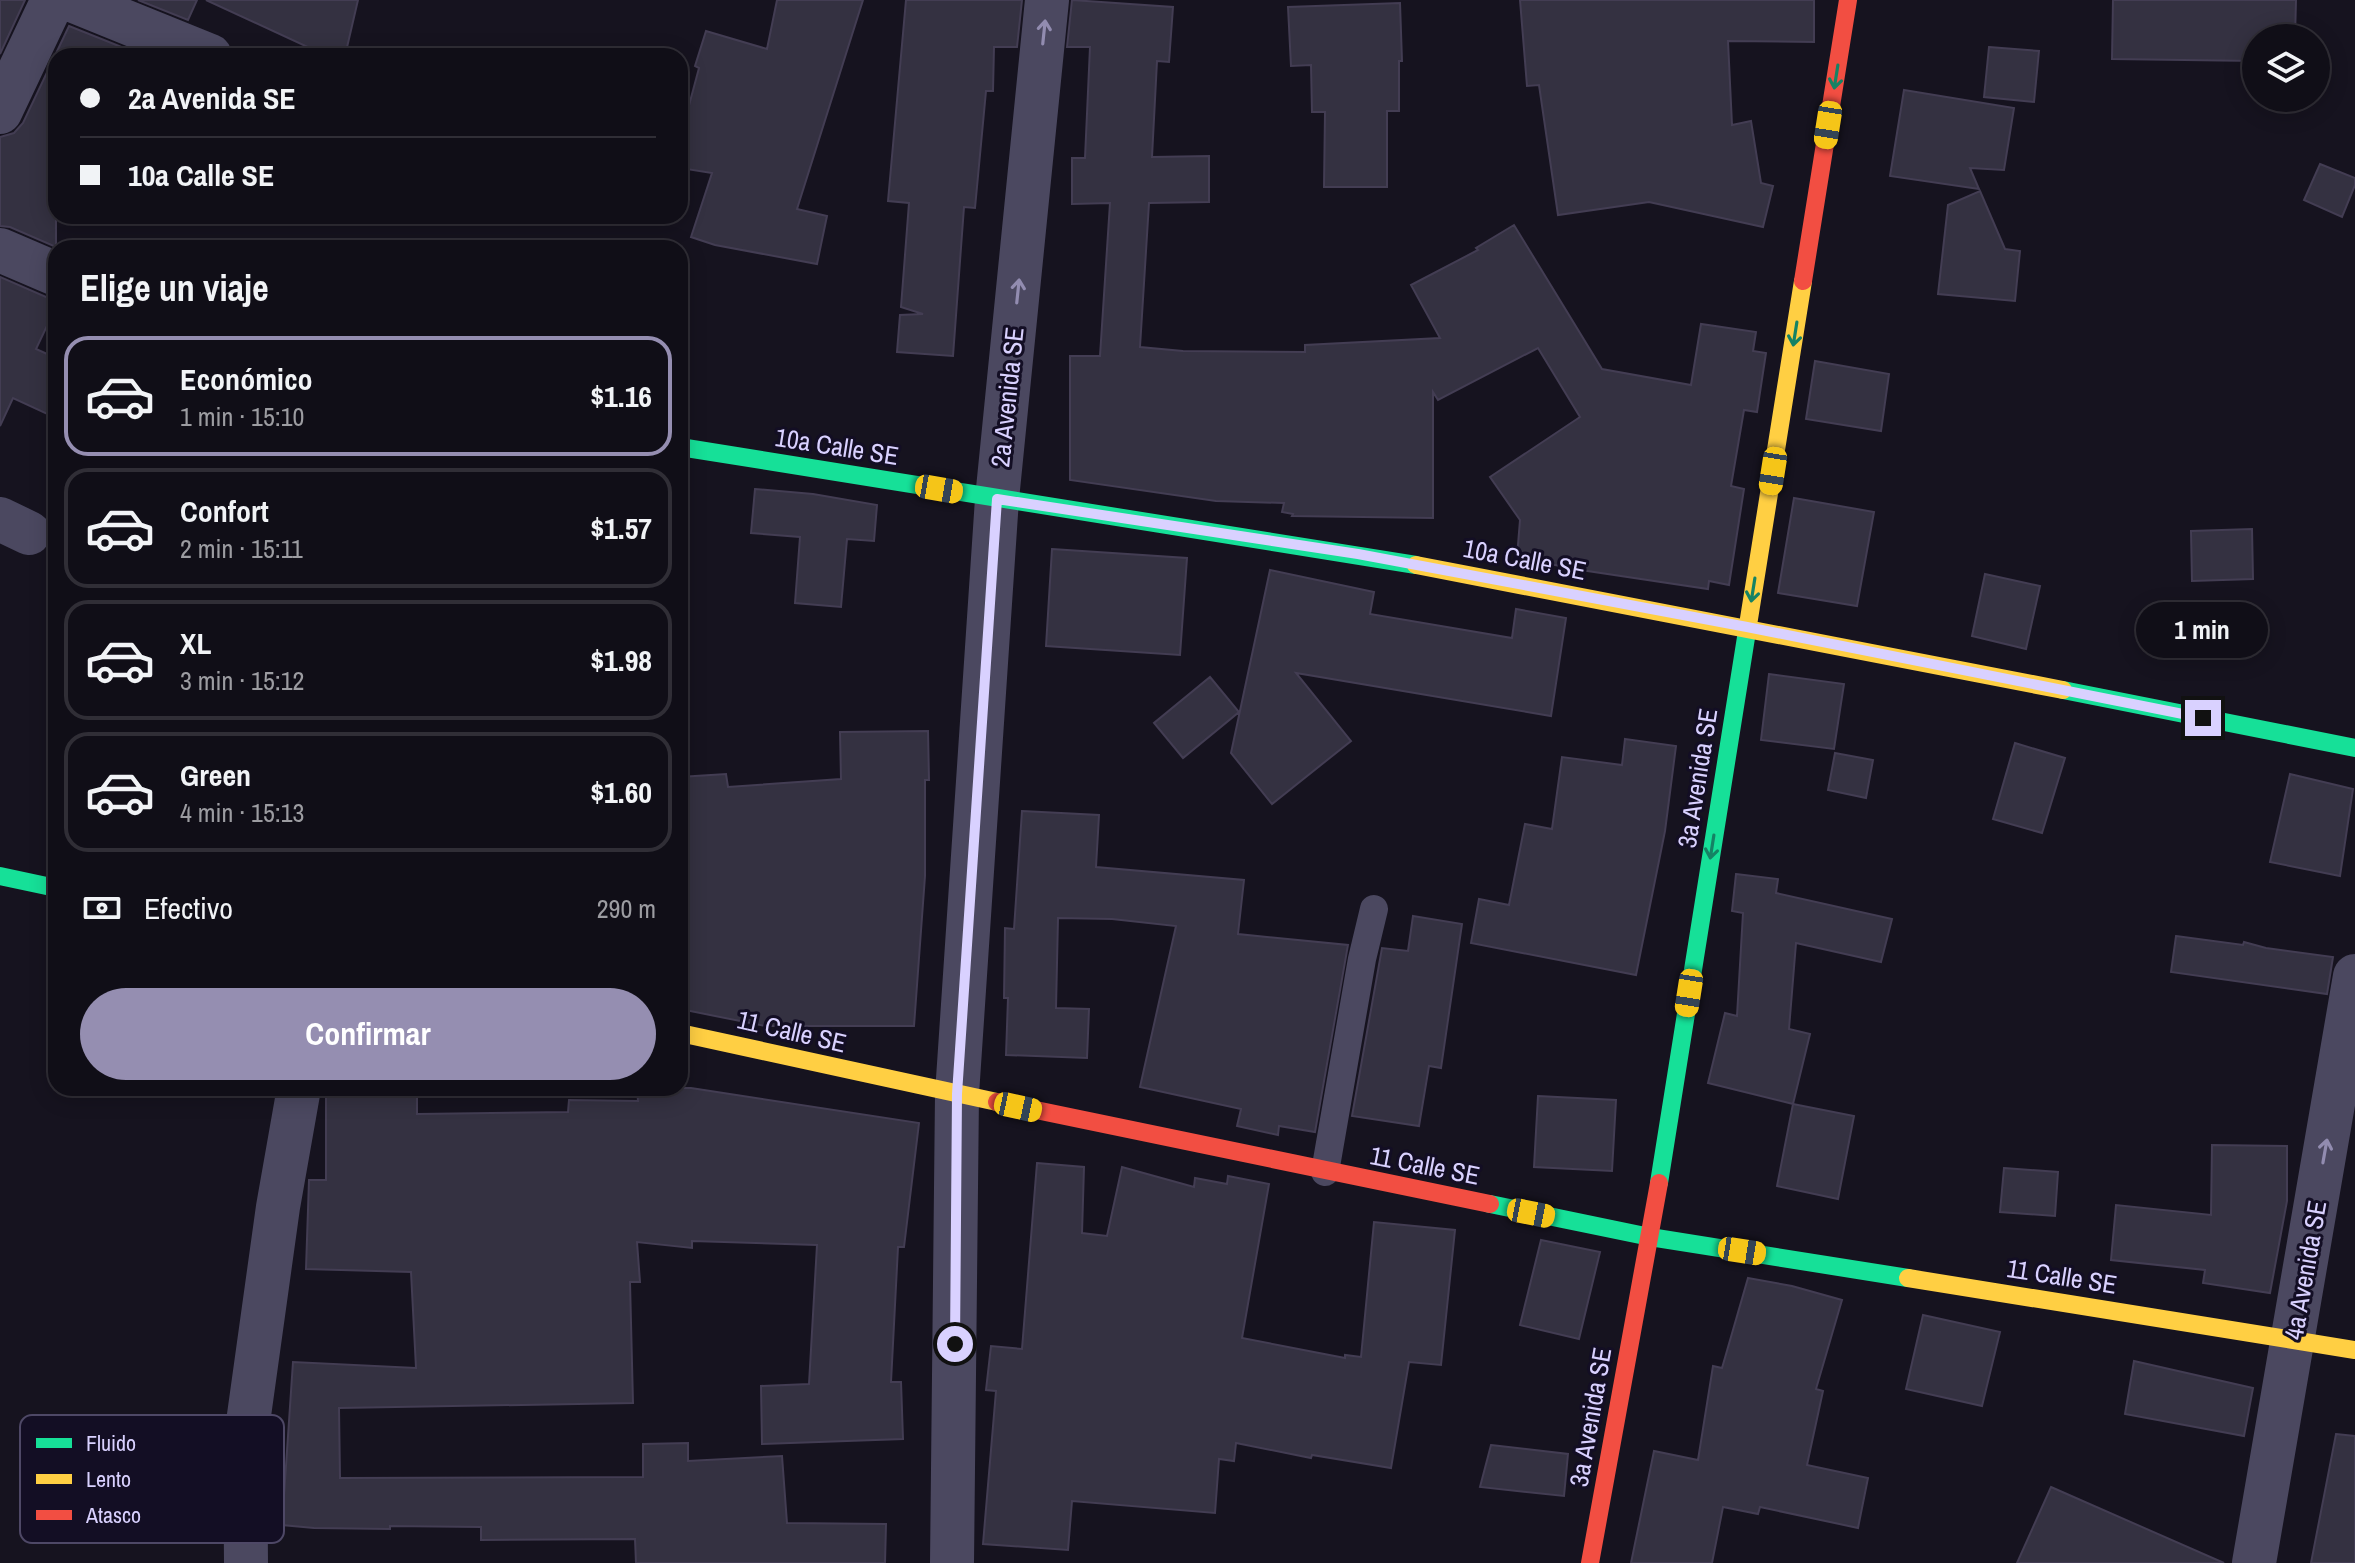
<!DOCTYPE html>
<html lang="es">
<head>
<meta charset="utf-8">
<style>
  :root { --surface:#100e17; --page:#1e1c24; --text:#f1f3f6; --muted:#9c9ca1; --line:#302e36; --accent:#958eb1 }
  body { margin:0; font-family:"Archivo Narrow",sans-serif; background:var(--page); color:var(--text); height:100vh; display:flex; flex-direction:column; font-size:30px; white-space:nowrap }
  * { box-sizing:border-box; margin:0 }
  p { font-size:26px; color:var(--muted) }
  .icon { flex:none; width:44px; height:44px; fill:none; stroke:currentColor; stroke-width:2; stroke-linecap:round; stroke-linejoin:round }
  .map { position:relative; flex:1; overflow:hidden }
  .sheet { position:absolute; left:48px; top:240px; width:640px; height:856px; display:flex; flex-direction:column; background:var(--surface); border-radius:24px; box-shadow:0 4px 20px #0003,0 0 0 2px var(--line) }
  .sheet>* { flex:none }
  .hud { position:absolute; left:48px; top:48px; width:640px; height:176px; border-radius:24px; box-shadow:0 4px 20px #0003,0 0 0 2px var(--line); display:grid; align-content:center; height:176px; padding:0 32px; background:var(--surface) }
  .tools { position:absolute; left:2242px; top:24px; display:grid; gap:16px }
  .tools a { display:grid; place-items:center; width:88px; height:88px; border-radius:50%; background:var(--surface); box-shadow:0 4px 20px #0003,0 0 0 2px var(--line); font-size:40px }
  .end { position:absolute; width:36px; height:36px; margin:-18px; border:10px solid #d9d1ff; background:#111; box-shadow:0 0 0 4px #111 }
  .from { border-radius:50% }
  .bubble { position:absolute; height:56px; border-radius:28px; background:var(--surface); box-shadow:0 4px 20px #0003,0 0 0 2px var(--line); font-size:26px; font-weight:800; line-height:56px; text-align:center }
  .car { position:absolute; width:24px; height:48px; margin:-24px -12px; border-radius:10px; box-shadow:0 0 6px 2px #0007; background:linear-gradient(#f5c518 24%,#345 0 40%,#f5c518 0 76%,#345 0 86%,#f5c518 0) }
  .hud b { display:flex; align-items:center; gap:28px; height:76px; font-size:30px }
  .hud b+b { border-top:2px solid var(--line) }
  .hud i { width:20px; height:20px; background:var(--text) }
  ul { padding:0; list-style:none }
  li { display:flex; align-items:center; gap:24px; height:120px; margin:0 16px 12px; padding:0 16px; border:4px solid var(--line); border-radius:24px }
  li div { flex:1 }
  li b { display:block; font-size:30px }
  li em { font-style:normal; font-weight:800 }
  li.selected { border-color:var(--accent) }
  li>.icon { width:72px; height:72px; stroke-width:1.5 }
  h2 { padding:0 32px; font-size:36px; line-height:96px }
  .pay { display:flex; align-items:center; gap:20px; height:88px; padding:0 32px; font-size:30px }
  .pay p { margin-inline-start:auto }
  .button { display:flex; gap:16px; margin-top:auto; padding:16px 32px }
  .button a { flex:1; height:92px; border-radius:48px; background:var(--accent); color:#fff; font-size:32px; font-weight:800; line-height:92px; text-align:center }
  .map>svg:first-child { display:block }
  .building { fill:#343141; stroke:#433d53; stroke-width:2 }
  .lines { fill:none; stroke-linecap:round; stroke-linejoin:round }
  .lane { stroke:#4b4860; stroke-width:28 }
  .street { stroke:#4b4860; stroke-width:44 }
  .fast { stroke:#16e098; stroke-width:18 }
  .slow { stroke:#ffcf43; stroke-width:18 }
  .jam { stroke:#f24e42; stroke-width:18 }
  .oneway { stroke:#928cb0 }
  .oneway2 { stroke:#158264 }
  .route { stroke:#d9d1ff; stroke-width:10 }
  .labels { text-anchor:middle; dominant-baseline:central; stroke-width:6; stroke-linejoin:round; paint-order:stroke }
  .street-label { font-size:26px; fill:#d9d1ff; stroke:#130e24 }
  .key { fill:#130e24; stroke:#4e4866; stroke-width:2 }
  .key-label { font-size:22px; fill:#d9d1ff }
</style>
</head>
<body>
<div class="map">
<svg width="2355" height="1563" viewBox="0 0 2355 1563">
  <rect width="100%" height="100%" fill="#16131f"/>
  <path class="building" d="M 0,0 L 25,0 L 0,54 Z
    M 138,0 L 197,0 L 188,20 Z
    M 206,0 L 358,0 L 345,56 L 327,56 Z
    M 777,0 L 863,0 L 797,209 L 827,216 L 817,264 L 715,245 L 691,237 L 712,173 L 680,168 L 680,139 L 699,68 L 695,66 L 706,31 L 767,49 Z
    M 906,0 L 1022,0 L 1017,47 L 994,47 L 993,91 L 986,91 L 975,208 L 964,207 L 953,356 L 897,352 L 900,315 L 923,314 L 901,307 L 909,203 L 888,201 Z
    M 1072,0 L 1173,7 L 1169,62 L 1157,61 L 1152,157 L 1209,156 L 1209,202 L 1149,203 L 1140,347 L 1183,351 L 1305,352 L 1305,345 L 1440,338 L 1411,285 L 1478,250 L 1476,248 L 1514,225 L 1602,369 L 1691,385 L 1701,324 L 1756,332 L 1753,351 L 1766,353 L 1757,412 L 1744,410 L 1731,486 L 1744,489 L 1729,585 L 1709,581 L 1708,589 L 1574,569 L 1517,557 L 1520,520 L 1490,477 L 1580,417 L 1538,348 L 1438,400 L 1433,392 L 1433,518 L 1292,516 L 1293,514 L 1282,512 L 1284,503 L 1216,501 L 1070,480 L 1070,356 L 1100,356 L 1110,203 L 1072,204 L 1072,158 L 1085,158 L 1090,47 L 1067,47 Z
    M 1520,0 L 1814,0 L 1814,42 L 1728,41 L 1732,125 L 1751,121 L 1761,183 L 1773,186 L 1763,227 L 1649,202 L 1558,215 L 1539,85 L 1527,86 Z
    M 2113,0 L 2296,0 L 2295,38 L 2256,38 L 2256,61 L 2112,59 Z
    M 1400,3 L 1402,61 L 1399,61 L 1399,111 L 1387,111 L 1387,187 L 1324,187 L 1325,112 L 1312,112 L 1311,65 L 1291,66 L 1288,7 Z
    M 69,26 L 144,56 L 56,56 L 56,247 L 10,227 L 0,226 L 0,137 L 14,133 L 23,123 Z
    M 1989,47 L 2039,51 L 2034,102 L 1984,97 Z
    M 1904,90 L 2014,108 L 2004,170 L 1970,168 L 1979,189 L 1890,176 Z
    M 2320,164 L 2355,178 L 2355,185 L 2342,217 L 2304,200 Z
    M 1980,191 L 2005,249 L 2020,251 L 2015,301 L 1938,294 L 1948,205 Z
    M 0,277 L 46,297 L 56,298 L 56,307 L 36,349 L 56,358 L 56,418 L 13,398 L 0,426 Z
    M 1815,361 L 1889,374 L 1881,431 L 1806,419 Z
    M 755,489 L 813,494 L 877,505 L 874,541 L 847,539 L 841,607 L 795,603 L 800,537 L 751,533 Z
    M 1794,498 L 1874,512 L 1857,606 L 1778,593 Z
    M 2252,529 L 2253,579 L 2192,581 L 2191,531 Z
    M 1052,549 L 1187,558 L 1180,655 L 1046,646 Z
    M 1270,570 L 1374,592 L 1370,614 L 1512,638 L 1516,609 L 1566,618 L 1551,716 L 1296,673 L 1351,741 L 1272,804 L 1231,753 Z
    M 1985,574 L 2040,586 L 2026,649 L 1972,636 Z
    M 1769,674 L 1844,684 L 1834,749 L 1761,740 Z
    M 1210,677 L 1239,712 L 1183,758 L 1154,723 Z
    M 928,731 L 929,780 L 925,780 L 925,876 L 914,1026 L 765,1026 L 680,1009 L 680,777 L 726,774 L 728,787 L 841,779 L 840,732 Z
    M 1625,739 L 1676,746 L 1665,831 L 1636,975 L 1471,943 L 1479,899 L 1509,905 L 1525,824 L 1552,829 L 1562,757 L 1622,765 Z
    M 2015,743 L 2065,758 L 2042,833 L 1993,819 Z
    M 1835,753 L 1873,760 L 1866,798 L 1828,790 Z
    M 2290,774 L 2353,789 L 2340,876 L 2270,862 Z
    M 1022,811 L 1099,815 L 1096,867 L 1244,880 L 1238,934 L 1348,945 L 1315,1132 L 1279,1126 L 1278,1135 L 1237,1126 L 1241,1109 L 1140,1087 L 1176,926 L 1112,919 L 1058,918 L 1056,1008 L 1089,1009 L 1087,1058 L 1006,1055 L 1008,998 L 1004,998 L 1005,928 L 1014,929 Z
    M 1736,874 L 1778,879 L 1776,893 L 1892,919 L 1881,962 L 1796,943 L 1789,1029 L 1810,1034 L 1793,1104 L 1708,1083 L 1725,1013 L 1737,1016 L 1743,913 L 1732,911 Z
    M 1413,916 L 1462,924 L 1441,1068 L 1429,1066 L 1419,1126 L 1352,1116 L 1382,948 L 1408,951 Z
    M 2176,936 L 2243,945 L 2244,942 L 2266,948 L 2333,957 L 2327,994 L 2171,972 Z
    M 326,1088 L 417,1088 L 417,1114 L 568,1112 L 569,1100 L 638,1101 L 637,1088 L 691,1088 L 919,1123 L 904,1247 L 898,1247 L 891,1382 L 901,1382 L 903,1439 L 762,1444 L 761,1386 L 809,1384 L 817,1245 L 692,1241 L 692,1248 L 637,1242 L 640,1282 L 630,1282 L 633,1403 L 339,1408 L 340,1478 L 643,1477 L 643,1444 L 688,1443 L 688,1461 L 782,1456 L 787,1523 L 886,1524 L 885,1563 L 636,1563 L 635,1539 L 481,1540 L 481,1527 L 390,1526 L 390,1529 L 314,1528 L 282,1525 L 293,1362 L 416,1368 L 411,1272 L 306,1269 L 309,1180 L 326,1180 Z
    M 1538,1096 L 1616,1100 L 1612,1171 L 1534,1167 Z
    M 1793,1104 L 1854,1116 L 1838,1199 L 1777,1186 Z
    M 2212,1145 L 2287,1146 L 2287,1201 L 2270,1293 L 2203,1283 L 2205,1270 L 2111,1260 L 2116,1205 L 2211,1215 Z
    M 1037,1163 L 1084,1167 L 1082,1233 L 1107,1236 L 1122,1167 L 1194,1187 L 1195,1178 L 1227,1184 L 1228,1176 L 1269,1184 L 1242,1338 L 1345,1358 L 1345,1355 L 1361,1357 L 1374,1222 L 1455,1230 L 1441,1365 L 1409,1362 L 1391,1468 L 1312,1455 L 1311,1458 L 1236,1443 L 1234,1461 L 1219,1459 L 1215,1513 L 1072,1501 L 1068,1550 L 983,1544 L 996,1391 L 986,1390 L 991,1346 L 1022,1349 Z
    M 2004,1168 L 2058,1172 L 2055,1216 L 2000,1212 Z
    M 1541,1240 L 1600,1252 L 1579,1339 L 1520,1325 Z
    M 1748,1278 L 1792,1286 L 1842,1300 L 1816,1389 L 1823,1391 L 1807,1465 L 1868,1478 L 1858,1528 L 1760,1507 L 1758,1514 L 1723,1507 L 1712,1563 L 1631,1563 L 1654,1451 L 1698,1460 L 1713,1366 L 1722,1368 Z
    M 1923,1315 L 2000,1332 L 1982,1406 L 1906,1389 Z
    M 2134,1361 L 2253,1388 L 2244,1436 L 2125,1414 Z
    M 2336,1434 L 2355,1436 L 2355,1563 L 2311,1563 Z
    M 1491,1445 L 1568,1454 L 1564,1496 L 1480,1487 Z
    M 2051,1487 L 2224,1563 L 2017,1563 Z"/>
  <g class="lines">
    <path class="lane" d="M 1325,1172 L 1362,959 L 1374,909"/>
    <path class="street" d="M 72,0 L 210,56
      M 0,112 L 53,0
      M 0,250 L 56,274
      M 0,519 L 29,533
      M 246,1563 L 245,1444 L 278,1207 L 299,1088
      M 952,1563 L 957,1094 L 997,499 L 1047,0
      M 2254,1563 L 2355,976"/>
    <path class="fast" d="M 680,447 L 1416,565
      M 2063,690 L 2355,748
      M 0,876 L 56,888
      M 1659,1183 L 1748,625
      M 1490,1204 L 1650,1237 L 1908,1278"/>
    <path class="slow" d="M 1416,565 L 2063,690
      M 1748,625 L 1803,281
      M 680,1033 L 997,1102
      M 1908,1278 L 2355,1350"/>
    <path class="jam" d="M 1803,281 L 1848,0
      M 997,1102 L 1490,1204
      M 1590,1563 L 1659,1183"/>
  </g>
  <defs><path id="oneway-shaft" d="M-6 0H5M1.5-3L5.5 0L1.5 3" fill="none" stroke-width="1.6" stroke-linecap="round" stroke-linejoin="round" transform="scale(2)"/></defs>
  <g class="oneway">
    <use href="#oneway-shaft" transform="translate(1044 32) rotate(-84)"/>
    <use href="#oneway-shaft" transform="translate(1018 291) rotate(-84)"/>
    <use href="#oneway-shaft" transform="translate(2325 1151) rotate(-80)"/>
  </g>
  <g class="oneway2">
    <use href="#oneway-shaft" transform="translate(1836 77) rotate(99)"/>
    <use href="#oneway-shaft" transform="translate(1795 334) rotate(99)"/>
    <use href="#oneway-shaft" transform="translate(1753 590) rotate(99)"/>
    <use href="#oneway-shaft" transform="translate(1712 847) rotate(99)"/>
  </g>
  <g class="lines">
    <path class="route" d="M 955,1344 L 957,1094 L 997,499 L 1358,554 L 1747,627 L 2203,718"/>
  </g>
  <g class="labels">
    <g class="street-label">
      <text transform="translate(1007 397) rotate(-84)">2a Avenida SE</text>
      <text transform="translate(837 446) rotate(9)">10a Calle SE</text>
      <text transform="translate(1525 559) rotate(11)">10a Calle SE</text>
      <text transform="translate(1697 778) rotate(-81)">3a Avenida SE</text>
      <text transform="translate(792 1031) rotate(13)">11 Calle SE</text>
      <text transform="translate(1425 1165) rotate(11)">11 Calle SE</text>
      <text transform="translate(2305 1270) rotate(-80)">4a Avenida SE</text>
      <text transform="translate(2062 1276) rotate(9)">11 Calle SE</text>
      <text transform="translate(1590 1417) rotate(-80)">3a Avenida SE</text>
    </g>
  </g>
  <rect x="20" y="1415" width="264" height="128" rx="12" class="key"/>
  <rect x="36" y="1438" width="36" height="10" fill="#16e098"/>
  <rect x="36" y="1474" width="36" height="10" fill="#ffcf43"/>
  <rect x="36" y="1510" width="36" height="10" fill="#f24e42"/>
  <g class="key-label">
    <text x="86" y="1451">Fluido</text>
    <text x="86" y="1487">Lento</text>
    <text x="86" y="1523">Atasco</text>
  </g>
</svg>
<div class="tools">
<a><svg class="icon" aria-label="layers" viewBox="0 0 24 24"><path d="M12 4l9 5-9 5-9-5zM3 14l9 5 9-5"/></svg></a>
</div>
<i class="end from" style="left:955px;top:1344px"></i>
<i class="end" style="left:2203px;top:718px"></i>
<div class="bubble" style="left:2136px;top:602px;width:132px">1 min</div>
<i class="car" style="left:1828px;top:125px;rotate:189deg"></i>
<i class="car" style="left:1773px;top:471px;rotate:189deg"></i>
<i class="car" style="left:939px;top:489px;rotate:100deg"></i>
<i class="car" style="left:1689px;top:993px;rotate:189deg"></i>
<i class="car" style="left:1018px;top:1107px;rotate:102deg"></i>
<i class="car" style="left:1531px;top:1213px;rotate:101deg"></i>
<i class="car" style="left:1742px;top:1251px;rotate:99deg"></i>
<div class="hud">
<b><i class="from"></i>2a Avenida SE</b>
<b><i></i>10a Calle SE</b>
</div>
<section class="sheet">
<h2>Elige un viaje</h2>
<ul>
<li class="selected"><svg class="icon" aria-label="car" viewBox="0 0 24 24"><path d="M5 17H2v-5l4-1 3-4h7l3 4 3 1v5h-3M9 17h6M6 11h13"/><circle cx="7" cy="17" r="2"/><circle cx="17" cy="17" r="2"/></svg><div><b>Económico</b><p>1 min · 15:10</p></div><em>$1.16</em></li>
<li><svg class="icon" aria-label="car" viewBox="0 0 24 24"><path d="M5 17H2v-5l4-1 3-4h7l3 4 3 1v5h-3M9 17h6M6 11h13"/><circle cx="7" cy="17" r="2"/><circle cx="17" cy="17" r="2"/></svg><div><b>Confort</b><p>2 min · 15:11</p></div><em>$1.57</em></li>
<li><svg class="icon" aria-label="car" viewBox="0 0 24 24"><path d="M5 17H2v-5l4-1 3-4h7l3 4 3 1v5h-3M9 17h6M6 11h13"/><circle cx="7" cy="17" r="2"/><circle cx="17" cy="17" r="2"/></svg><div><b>XL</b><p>3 min · 15:12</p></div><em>$1.98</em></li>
<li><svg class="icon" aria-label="car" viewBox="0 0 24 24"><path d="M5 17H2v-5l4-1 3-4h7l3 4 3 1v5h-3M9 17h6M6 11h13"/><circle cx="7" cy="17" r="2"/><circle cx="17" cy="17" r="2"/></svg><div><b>Green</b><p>4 min · 15:13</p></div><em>$1.60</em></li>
</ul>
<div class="pay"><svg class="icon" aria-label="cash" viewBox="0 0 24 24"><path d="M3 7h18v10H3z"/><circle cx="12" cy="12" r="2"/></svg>Efectivo<p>290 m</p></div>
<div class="button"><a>Confirmar</a></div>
</section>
</div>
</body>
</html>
